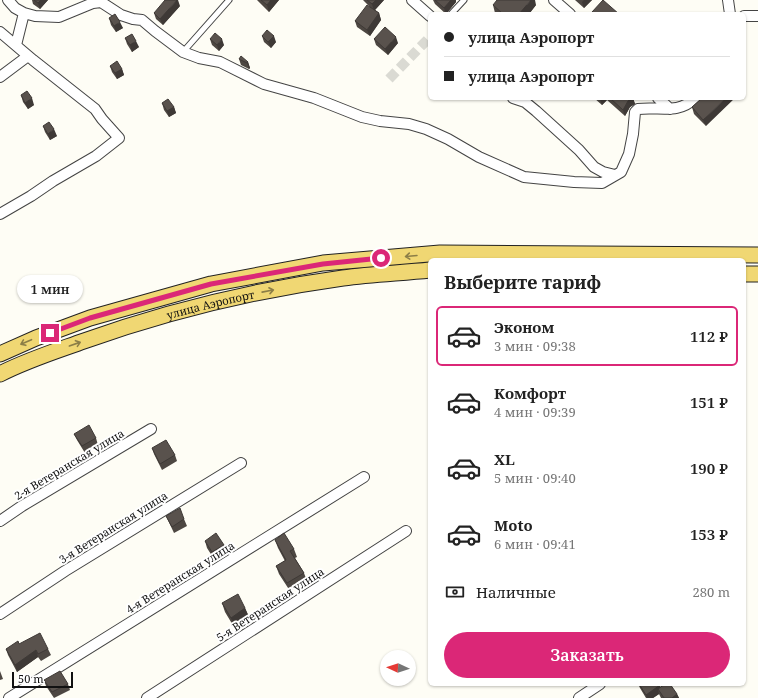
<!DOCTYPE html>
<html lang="ru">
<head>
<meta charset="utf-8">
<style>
  :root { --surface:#fff; --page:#f2f2f2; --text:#222; --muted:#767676; --line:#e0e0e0; --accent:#db2777 }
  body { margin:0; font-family:"Noto Serif",serif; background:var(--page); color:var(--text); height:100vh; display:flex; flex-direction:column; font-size:15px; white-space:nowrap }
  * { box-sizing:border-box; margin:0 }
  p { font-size:13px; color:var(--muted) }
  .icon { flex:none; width:22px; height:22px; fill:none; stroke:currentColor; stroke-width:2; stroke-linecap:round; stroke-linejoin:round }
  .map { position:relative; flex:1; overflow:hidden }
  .drawer { position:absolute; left:428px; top:258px; width:318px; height:428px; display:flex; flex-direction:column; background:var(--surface); border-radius:6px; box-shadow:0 1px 3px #0004 }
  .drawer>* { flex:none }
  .banner { position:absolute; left:428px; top:12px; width:318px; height:88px; border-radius:6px; box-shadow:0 1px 3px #0004; display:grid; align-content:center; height:88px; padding:0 16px; background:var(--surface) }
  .needle { width:26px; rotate:273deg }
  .tools { position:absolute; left:380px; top:650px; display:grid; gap:8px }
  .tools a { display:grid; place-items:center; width:36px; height:36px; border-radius:50%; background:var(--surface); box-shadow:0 1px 3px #0004; font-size:20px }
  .scale { position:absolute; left:12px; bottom:10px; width:61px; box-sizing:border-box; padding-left:4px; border:2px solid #111; border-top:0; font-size:11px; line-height:14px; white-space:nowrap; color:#111; -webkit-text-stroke:3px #fff; paint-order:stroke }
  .end { position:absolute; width:18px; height:18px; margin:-9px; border:5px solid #db2777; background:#fff; box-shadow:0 0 0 2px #fff }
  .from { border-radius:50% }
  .bubble { position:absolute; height:28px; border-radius:14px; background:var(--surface); box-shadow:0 1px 3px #0004; font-size:13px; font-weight:600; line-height:28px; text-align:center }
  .banner b { display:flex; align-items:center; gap:14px; height:38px; font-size:15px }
  .banner b+b { border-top:1px solid var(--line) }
  .banner i { width:10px; height:10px; background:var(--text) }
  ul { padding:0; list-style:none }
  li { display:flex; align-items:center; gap:12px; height:60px; margin:0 8px 6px; padding:0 8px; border:2px solid transparent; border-radius:6px }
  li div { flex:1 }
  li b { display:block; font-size:15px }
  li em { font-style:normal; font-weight:600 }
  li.current { border-color:var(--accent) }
  li>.icon { width:36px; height:36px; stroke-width:1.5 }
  h2 { padding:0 16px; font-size:18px; line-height:48px }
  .pay { display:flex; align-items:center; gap:10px; height:44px; padding:0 16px; font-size:15px }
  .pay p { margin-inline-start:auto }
  .button { display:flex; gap:8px; margin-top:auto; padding:8px 16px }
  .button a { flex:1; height:46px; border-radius:24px; background:var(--accent); color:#fff; font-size:16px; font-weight:600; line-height:46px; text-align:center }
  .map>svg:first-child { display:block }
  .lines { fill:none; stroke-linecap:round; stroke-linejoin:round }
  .minor-tunnel { stroke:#dadad3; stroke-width:10; stroke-dasharray:10 5; stroke-linecap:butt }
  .service-casing { stroke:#444; stroke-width:7 }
  .minor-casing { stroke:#444; stroke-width:12 }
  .primary-casing { stroke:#222; stroke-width:17 }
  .service { stroke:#fff; stroke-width:5 }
  .minor { stroke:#fff; stroke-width:10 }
  .primary { stroke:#f0d773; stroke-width:15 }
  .wall { fill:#4d4742 }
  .shaded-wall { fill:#3e3936 }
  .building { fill:#59524d; stroke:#3e3936 }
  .oneway { stroke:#8c7e47 }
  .route { stroke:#db2777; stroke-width:5 }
  .labels { text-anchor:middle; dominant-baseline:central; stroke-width:4; stroke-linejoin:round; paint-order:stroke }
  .street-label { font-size:11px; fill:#111; stroke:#fff }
</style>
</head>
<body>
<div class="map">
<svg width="758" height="698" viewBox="0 0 758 698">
  <rect width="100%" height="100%" fill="#fefdf5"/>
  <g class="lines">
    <path class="minor-tunnel" d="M 389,79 L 430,37"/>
    <defs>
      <path id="service" d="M 451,14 L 464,0
        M 183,52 L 229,0"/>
      <path id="minor" d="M 8,0 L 15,8 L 24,13
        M 412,0 L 430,16
        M 554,0 L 570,14
        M 728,0 L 730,14
        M 744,16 L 758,16
        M 0,32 L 33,60 L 95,109 L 102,119 L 119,138 L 96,156 L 53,181 L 31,196 L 0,214
        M 16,45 L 24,13 L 35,16 L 59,17 L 93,3 L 101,2 L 121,15 L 133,19 L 142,20 L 155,31 L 183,52 L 199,58 L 220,62 L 264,84 L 314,98 L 362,117 L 380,121 L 409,124 L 426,129 L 448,139 L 479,157 L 524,177 L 574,182 L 602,183 L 621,172 L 629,154 L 633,134 L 635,112 L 638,109 C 659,106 678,115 695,98
        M 0,77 L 28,56
        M 513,98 L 525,102 L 536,111 L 579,150 L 594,167 L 603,172 L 615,175
        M 658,98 L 670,109
        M 0,521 L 22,506 L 151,429
        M 0,614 L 65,571 L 241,463
        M 9,698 L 364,477
        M 147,698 L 406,531
        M 579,698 L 600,684"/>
      <g id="primary">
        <path d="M 744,274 L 758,274"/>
        <path d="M 0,354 L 36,338 L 90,318 L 154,300 L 211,284 L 323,263 L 440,253 L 758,255"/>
        <path id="s1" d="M 0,374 C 27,360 56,351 84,341 C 168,311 255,290 343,278 C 372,274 401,273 430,270"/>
      </g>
    </defs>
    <use href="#service" class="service-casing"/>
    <use href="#minor" class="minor-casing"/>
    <use href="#primary" class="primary-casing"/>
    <use href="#service" class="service"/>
    <use href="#minor" class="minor"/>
    <use href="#primary" class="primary"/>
  </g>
  <path class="wall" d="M 32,0 L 48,0 L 40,9 L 33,4 Z
    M 257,0 L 279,0 L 269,12 Z
    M 363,0 L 384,0 L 375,10 L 379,13 L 381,20 L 370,36 L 357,27 L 355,21 L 370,7 Z
    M 433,0 L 456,0 L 456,2 L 446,14 L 435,4 Z
    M 575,0 L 592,0 L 584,8 Z
    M 493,5 L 536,5 L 529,14 L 497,14 L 495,13 Z
    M 180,6 L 163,25 L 156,19 L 154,13 Z
    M 109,18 L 123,28 L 116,32 L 111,25 Z
    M 262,36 L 276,42 L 271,48 L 264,42 Z
    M 125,38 L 139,47 L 132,52 L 127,44 Z
    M 210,39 L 224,45 L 219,51 L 212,45 Z
    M 374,39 L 398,43 L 388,55 L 376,45 Z
    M 239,59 L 248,62 L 250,68 L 249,69 L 241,65 Z
    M 110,66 L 122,69 L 124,75 L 117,79 L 112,72 Z
    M 21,95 L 34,105 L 28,109 L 23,102 Z
    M 594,98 L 633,98 L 635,104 L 630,107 L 625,116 L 607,100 L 602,105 Z
    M 702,98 L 706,126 L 694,114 L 692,107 Z
    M 162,103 L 174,107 L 176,113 L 169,117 L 164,110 Z
    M 43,126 L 57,136 L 50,140 L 45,132 Z
    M 74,434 L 96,438 L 98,445 L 85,453 L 77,440 Z
    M 152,448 L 175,455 L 177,461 L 162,470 L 154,454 Z
    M 166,516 L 184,519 L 187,526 L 174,533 Z
    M 275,540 L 294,549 L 297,557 L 295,558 L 304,573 L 307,581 L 290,591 L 279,574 L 276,566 L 285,561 L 278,548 Z
    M 205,541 L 224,545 L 226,551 L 214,559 L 207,548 Z
    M 222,603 L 245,608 L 249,617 L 234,627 L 225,612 Z
    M 19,644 L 48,649 L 51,655 L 41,661 L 38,657 L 17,672 L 8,655 L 6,649 Z
    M 0,671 L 3,679 L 0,680 Z
    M 44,680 L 68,684 L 70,690 L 54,698 L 46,686 Z
    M 638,684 L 659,684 L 660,687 L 677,694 L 679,698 L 661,698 L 659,694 L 653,698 L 646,698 L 640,688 Z"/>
  <path class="shaded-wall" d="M 41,0 L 48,0 L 40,9 L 38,3 Z
    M 177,0 L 178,0 L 180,6 L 163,25 L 160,19 Z
    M 271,0 L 279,0 L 269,12 L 267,5 Z
    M 376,0 L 384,0 L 374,11 L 372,4 Z
    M 451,0 L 456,0 L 456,2 L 446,14 L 444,8 Z
    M 531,0 L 535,0 L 536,5 L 529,14 L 519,14 Z
    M 584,0 L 592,0 L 584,8 L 582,2 Z
    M 379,13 L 381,20 L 370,36 L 367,30 Z
    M 120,22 L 123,28 L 116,32 L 114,26 Z
    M 274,36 L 276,42 L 271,48 L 268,42 Z
    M 396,37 L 398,43 L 388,55 L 385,49 Z
    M 222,39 L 224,45 L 219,51 L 217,45 Z
    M 136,41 L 139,47 L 132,52 L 130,45 Z
    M 248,62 L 250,68 L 249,69 L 247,63 Z
    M 122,69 L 124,75 L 117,79 L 115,73 Z
    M 32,98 L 34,105 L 28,109 L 25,103 Z
    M 601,98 L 606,98 L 607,100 L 602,105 L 600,99 Z
    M 632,98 L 633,98 L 635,104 L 630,107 L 625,116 L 623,110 L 628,101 Z
    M 726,98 L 735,98 L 706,126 L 703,120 Z
    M 174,107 L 176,113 L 169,117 L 167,111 Z
    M 54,129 L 57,136 L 50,140 L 48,134 Z
    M 224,545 L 226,551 L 214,559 L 212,552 Z
    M 245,608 L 249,617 L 234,627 L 231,618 Z
    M 36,650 L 38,657 L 17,672 L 15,665 Z
    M 660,685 L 662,692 L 658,689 L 659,694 L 653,698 L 647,698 L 646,695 Z
    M 677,694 L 679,698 L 672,698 Z"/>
  <path class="building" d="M 34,0 L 41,0 L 38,3 Z
    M 165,0 L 177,0 L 160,19 L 154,13 Z
    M 261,0 L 271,0 L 267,5 Z
    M 367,0 L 376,0 L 372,4 Z
    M 435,0 L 451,0 L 444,8 Z
    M 497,0 L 531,0 L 519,14 L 503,14 L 493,5 Z
    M 603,0 L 619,14 L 595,14 L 592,12 Z
    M 367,5 L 379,13 L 367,30 L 355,21 Z
    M 115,14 L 120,22 L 114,26 L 109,18 Z
    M 385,27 L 396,37 L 385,49 L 374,39 Z
    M 267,30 L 274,36 L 268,42 L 262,36 Z
    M 215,33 L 222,39 L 217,45 L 210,39 Z
    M 132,34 L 136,41 L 130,45 L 125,38 Z
    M 241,56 L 248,62 L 247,63 L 239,59 Z
    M 117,61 L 122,69 L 115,73 L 110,66 Z
    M 27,91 L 32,98 L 25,103 L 21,95 Z
    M 610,98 L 632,98 L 628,101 L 623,110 Z
    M 702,98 L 726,98 L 703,120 L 692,107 Z
    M 168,99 L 174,107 L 167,111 L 162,103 Z
    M 49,122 L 54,129 L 48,134 L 43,126 Z
    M 89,425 L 96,438 L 82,446 L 74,434 Z
    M 166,440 L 175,455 L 160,464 L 152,448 Z
    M 180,508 L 184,519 L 172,527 L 166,516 Z
    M 216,533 L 224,545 L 212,552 L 205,541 Z
    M 284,533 L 294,549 L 290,551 L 304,573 L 287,583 L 276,566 L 286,560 L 275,540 Z
    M 238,594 L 245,608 L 231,618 L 222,603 Z
    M 40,633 L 48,649 L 38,654 L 36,650 L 15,665 L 6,649 L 18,641 L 19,644 Z
    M 60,671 L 68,684 L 52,692 L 44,680 Z
    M 639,684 L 659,684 L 660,685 L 646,695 Z
    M 665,684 L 670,684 L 677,694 L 672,698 L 664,698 L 658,689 Z"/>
  <defs><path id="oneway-shaft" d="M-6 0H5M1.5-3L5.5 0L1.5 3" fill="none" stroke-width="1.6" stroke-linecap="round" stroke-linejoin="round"/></defs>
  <g class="oneway">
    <use href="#oneway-shaft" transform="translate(411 256) rotate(175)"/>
    <use href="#oneway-shaft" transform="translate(268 291) rotate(-11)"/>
    <use href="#oneway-shaft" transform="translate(26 342) rotate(157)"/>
    <use href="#oneway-shaft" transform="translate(75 344) rotate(-19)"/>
  </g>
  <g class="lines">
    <path class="route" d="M 50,333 L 90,318 L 211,284 L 323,264 L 381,258"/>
  </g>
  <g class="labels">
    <g class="street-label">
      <text stroke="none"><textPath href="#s1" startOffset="222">улица Аэропорт</textPath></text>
      <text transform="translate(69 464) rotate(-31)">2-я Ветеранская улица</text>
      <text transform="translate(113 527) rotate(-32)">3-я Ветеранская улица</text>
      <text transform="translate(180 577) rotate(-32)">4-я Ветеранская улица</text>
      <text transform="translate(270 604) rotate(-33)">5-я Ветеранская улица</text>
    </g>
  </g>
</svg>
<div class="tools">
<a><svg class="needle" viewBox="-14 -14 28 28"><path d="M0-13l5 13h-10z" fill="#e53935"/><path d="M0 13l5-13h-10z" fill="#767676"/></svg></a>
</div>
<div class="scale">50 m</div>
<i class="end from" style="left:381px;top:258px"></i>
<i class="end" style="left:50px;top:333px"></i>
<div class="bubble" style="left:17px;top:275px;width:66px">1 мин</div>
<div class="banner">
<b><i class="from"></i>улица Аэропорт</b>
<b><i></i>улица Аэропорт</b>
</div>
<section class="drawer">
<h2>Выберите тариф</h2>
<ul>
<li class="current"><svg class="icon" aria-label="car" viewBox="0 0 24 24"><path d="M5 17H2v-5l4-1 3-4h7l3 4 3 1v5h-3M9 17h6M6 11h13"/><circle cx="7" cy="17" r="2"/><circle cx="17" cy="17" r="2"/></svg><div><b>Эконом</b><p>3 мин · 09:38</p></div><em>112 ₽</em></li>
<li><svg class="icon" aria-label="car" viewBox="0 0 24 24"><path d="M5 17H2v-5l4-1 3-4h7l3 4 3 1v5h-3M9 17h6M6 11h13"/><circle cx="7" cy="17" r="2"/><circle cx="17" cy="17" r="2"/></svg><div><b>Комфорт</b><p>4 мин · 09:39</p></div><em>151 ₽</em></li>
<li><svg class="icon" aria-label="car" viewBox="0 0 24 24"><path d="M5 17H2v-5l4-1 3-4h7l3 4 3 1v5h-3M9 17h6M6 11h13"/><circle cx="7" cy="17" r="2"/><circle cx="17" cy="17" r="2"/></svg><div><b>XL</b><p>5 мин · 09:40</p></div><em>190 ₽</em></li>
<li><svg class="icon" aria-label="car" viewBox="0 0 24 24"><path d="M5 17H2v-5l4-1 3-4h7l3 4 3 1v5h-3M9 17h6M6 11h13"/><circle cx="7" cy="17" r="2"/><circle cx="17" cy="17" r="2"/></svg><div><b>Moto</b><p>6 мин · 09:41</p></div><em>153 ₽</em></li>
</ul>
<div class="pay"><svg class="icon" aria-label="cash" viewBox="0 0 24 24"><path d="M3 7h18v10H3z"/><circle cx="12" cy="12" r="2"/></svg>Наличные<p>280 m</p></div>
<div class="button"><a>Заказать</a></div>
</section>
</div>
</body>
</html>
